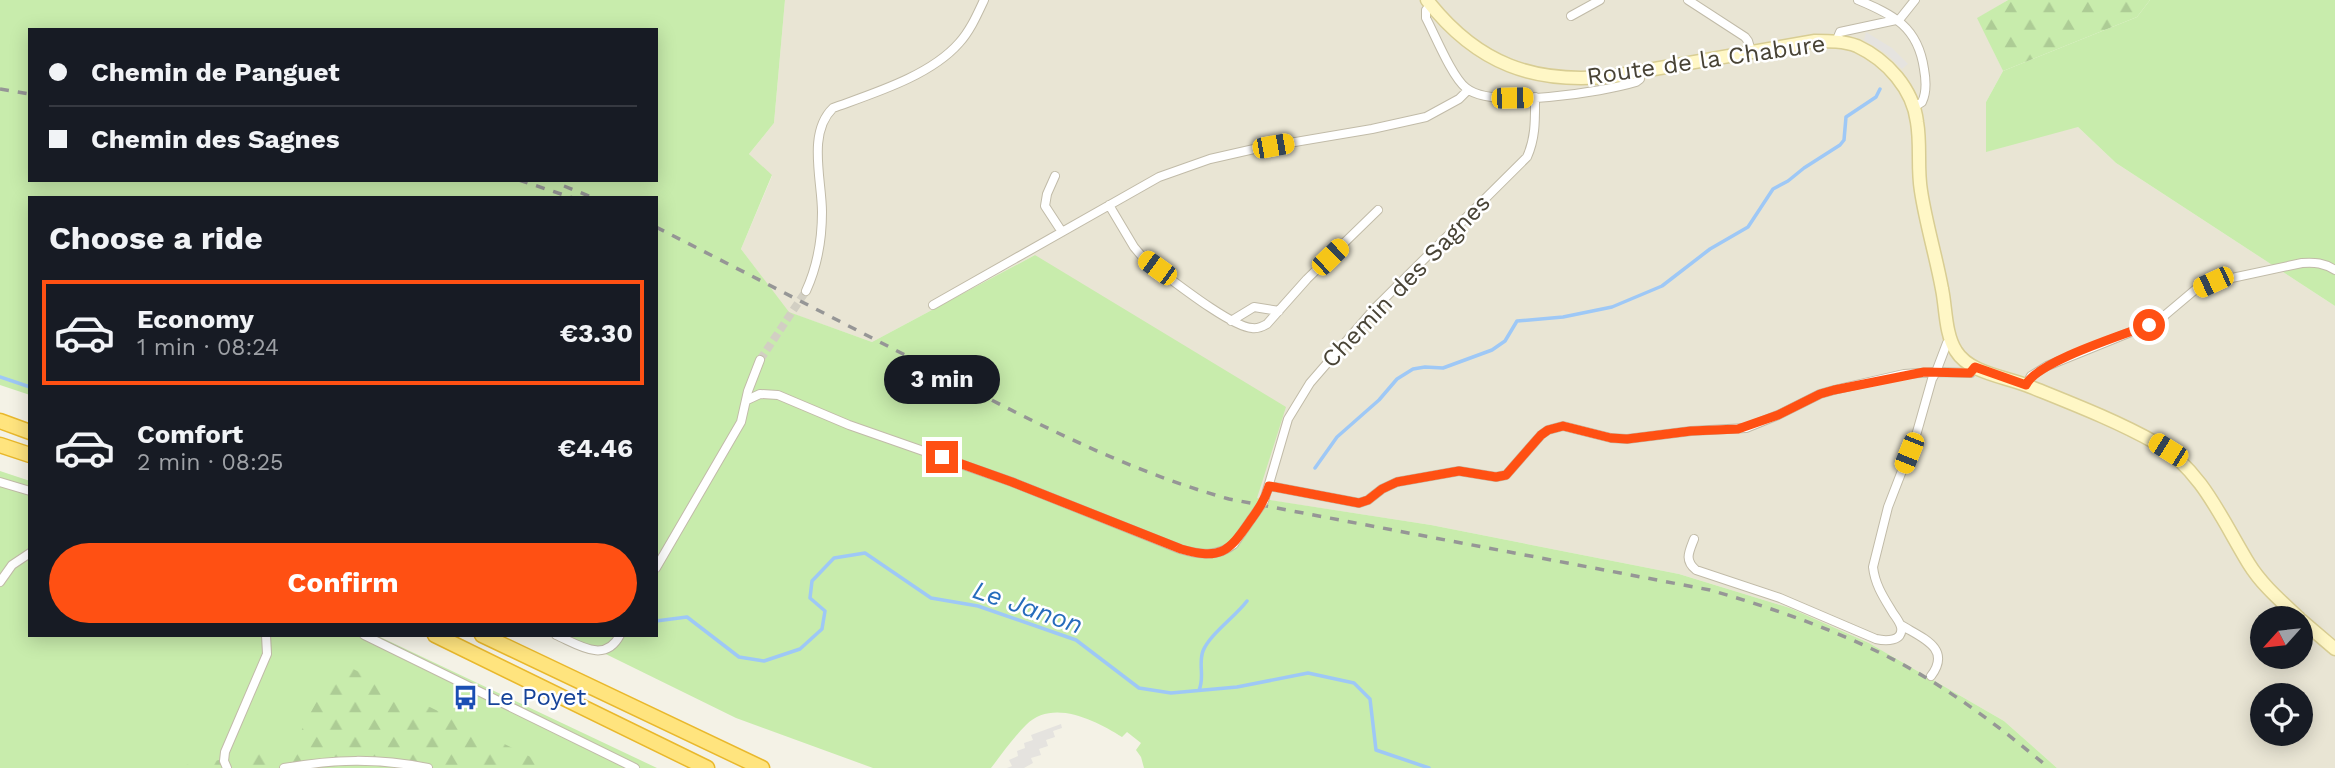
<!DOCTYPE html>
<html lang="en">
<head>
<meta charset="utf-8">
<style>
  :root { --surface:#171b24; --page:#242831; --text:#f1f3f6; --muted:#9ea1a6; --line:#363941; --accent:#ff5013 }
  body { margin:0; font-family:"Work Sans",sans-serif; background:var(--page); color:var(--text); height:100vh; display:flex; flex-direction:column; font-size:26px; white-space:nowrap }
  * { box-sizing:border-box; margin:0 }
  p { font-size:23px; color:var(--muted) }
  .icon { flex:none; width:38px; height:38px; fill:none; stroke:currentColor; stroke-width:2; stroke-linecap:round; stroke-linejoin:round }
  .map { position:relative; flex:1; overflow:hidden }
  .sheet { position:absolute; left:28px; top:196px; width:630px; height:441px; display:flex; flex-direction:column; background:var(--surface); border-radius:0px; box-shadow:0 4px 18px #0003 }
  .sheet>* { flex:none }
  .top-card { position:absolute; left:28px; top:28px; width:630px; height:154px; border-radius:0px; box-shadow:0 4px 18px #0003; display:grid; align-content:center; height:154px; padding:0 21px; background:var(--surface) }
  .needle { width:46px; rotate:243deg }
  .tools { position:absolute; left:2250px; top:606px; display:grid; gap:14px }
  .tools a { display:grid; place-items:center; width:63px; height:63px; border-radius:50%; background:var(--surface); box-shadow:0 4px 18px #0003; font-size:35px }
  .end { position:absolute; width:32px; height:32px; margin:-16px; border:9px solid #ff5013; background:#fff; box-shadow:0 0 0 4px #fff }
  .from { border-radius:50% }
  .bubble { position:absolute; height:49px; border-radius:24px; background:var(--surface); box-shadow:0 4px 18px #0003; font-size:23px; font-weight:700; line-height:49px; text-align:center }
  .car { position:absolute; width:21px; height:42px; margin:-21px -10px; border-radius:9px; box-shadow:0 0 5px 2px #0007; background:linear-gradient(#f5c518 24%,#345 0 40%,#f5c518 0 76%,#345 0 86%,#f5c518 0) }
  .top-card b { display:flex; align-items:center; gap:24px; height:66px; font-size:26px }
  .top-card b+b { border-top:2px solid var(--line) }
  .top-card i { width:18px; height:18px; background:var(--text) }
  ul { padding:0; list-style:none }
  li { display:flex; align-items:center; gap:21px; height:105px; margin:0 14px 10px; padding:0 7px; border:4px solid transparent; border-radius:0px }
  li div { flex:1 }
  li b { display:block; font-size:26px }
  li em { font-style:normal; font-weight:700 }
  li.current { border-color:var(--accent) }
  li>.icon { width:63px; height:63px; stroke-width:1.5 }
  h2 { padding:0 21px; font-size:32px; line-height:84px }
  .button { display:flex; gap:14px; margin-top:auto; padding:14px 21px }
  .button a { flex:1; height:80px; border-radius:42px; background:var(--accent); color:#fff; font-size:28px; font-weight:700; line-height:80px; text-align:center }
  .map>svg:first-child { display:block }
  .residential { fill:#e9e5d4; fill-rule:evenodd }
  .green { fill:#c8ecac; fill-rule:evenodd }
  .forest { fill:url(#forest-firs) }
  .parking { fill:#e5e3df }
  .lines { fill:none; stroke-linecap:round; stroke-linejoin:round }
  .stream { stroke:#9ec8f6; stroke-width:3.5 }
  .minor-tunnel { stroke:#d2cfc3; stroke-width:8; stroke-dasharray:8 4; stroke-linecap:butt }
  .minor-casing { stroke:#c1bba8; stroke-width:10 }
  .secondary-casing { stroke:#d8cd93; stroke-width:15 }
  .trunk-casing { stroke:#e9b82c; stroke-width:17 }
  .minor { stroke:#fff; stroke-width:8 }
  .secondary { stroke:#fff7c6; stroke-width:12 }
  .trunk { stroke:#ffe47e; stroke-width:14 }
  .rail { stroke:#969696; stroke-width:3.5; stroke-dasharray:9 9; stroke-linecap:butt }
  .minor-bridge-casing { stroke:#c1bba8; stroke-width:10; stroke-linecap:butt }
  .minor-bridge { stroke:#fff; stroke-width:8 }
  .route { stroke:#ff5013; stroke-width:9 }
  .labels { text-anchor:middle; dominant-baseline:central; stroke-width:5; stroke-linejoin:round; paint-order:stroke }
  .street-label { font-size:24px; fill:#484335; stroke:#fff }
  .transit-label { font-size:24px; fill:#164399; stroke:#fff; text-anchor:start }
  .water-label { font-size:26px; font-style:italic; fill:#266cbc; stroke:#fff }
</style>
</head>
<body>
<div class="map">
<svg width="2335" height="768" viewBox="0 0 2335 768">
  <defs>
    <pattern id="forest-firs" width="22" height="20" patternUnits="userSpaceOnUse" patternTransform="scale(1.75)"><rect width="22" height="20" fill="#c8ecac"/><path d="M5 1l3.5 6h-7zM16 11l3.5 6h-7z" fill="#adcc95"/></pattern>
  </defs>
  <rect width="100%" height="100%" fill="#f4f2e6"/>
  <path class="residential" d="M 785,0 L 2008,0 L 1978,18 L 2003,71 L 1986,102 L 2078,127 L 2116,163 L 2335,306 L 2335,768 L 2057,768 L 2004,721 L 1869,643 L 1790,608 L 1679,574 L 1431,525 L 1256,498 L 1035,255 L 872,342 L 788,312 L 741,249 L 772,176 L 749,154 L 774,123 ZM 2263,618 L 2301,618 L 2301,656 L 2263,656 ZM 2263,695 L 2301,695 L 2301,733 L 2263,733 Z"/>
  <path class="green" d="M 0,0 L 785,0 L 774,123 L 749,154 L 772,175 L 741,249 L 789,312 L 872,342 L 1035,255 L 1286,407 L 1257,498 L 1431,525 L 1679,574 L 1790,608 L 1869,643 L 2004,721 L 2057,768 L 1144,768 L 1141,757 L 1136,750 L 1141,743 L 1127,732 L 1122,737 C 1096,721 1053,698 1026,725 C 1013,738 1002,754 991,768 L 873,768 L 736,718 L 567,635 L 656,635 L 656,198 L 30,198 L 30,395 L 0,385 ZM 30,30 L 656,30 L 656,180 L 30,180 Z
    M 2150,0 L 2335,0 L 2335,306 L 2116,163 L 2078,127 L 1986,152 L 1986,102 L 2003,71 L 2137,17 Z
    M 0,471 L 30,481 L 30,635 L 376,635 L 657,768 L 0,768 Z"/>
  <path class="forest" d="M 2008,0 L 2150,0 L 2137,17 L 2003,71 L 1977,18 Z
    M 337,661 L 553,768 L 185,768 L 186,765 L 292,749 Z"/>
  <path class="parking" d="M 1866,32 L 1892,48 L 1908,64 L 1902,69 L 1887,54 L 1864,40 Z
    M 1061,724 L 1062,728 L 1053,731 L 1055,737 L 1046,740 L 1048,746 L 1039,749 L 1041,755 L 1031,758 L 1033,763 L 1024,768 L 1007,768 L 1012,766 L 1009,760 L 1018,756 L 1017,751 L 1025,748 L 1024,743 L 1033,740 L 1031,735 Z"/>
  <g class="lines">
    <path class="stream" d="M 0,377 L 30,387
      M 1315,468 L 1337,437 L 1379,400 L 1397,379 L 1413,369 L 1425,367 L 1443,368 L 1492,350 L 1505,341 L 1517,321 L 1563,317 L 1612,307 L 1662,286 L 1710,249 L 1748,227 L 1773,189 L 1788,181 L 1804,168 L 1840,145 L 1844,140 L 1846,117 L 1876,97 L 1880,89
      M 656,621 L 687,617 L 739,657 L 764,661 L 800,649 L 822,629 L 825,611 L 810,598 L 812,581 L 834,558 L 865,553 L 931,598 L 978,606 L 1076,640 L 1139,688 L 1171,693 L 1237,687 L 1308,673 L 1354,683 L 1370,699 L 1376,750 L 1429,768
      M 1199,690 C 1205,677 1198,664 1203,651 C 1210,634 1235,617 1247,601"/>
    <path class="minor-tunnel" d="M 760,360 L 806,291"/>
    <defs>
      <path id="minor" d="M 1688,0 L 1745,37 L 1748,41 L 1751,51
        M 1858,0 C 1894,15 1918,27 1924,69 C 1926,80 1927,92 1922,102 L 1914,107
        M 1431,5 L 1426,10 L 1426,18 C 1435,35 1452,77 1466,88 C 1493,110 1603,92 1636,82 L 1640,79 L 1639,72
        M 1571,16 L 1600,0
        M 1899,20 L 1915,0
        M 1836,42 L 1840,32 L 1896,20
        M 1055,176 L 1047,194 L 1045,206 L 1062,232
        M 1109,205 L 1134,247 L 1145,260 C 1166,275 1230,327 1252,328 C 1258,329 1262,327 1267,324 L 1307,279 L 1378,210
        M 806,291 C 817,267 822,239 822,212 C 822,180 807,133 833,108 C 874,93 930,76 959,43 C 970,31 977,15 984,0
        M 933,305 L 1159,177 L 1210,159 L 1254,149 L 1372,129 L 1426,117 L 1459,99 L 1468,90
        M 1231,321 L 1254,307 L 1279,311
        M 2026,385 L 2031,376 L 2047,366 L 2158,321 L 2196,289 L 2213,282 L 2302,263 C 2315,262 2324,263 2335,270
        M 747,400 L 760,394 L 778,395 L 849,425 L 1012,482 L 1180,549 C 1200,555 1218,557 1234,544
        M 0,482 L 30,491
        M 1269,486 L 1359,503 L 1368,500 L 1382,489 L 1397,482 L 1459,471 L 1496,477 L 1506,475 L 1541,435 L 1548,430 L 1563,426 L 1611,438 L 1627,439 L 1691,431 L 1746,428 L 1778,415 L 1820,394 L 1834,390 L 1904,374 L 1936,372 L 1947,343 L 1951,341
        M 1264,501 L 1288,419 L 1310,383 L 1375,308 L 1527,157 C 1536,137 1535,118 1535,97
        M 1694,539 C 1689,552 1684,560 1696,570 L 1780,598 L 1876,639 C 1885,641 1904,642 1901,627 C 1900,623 1896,617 1893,613 C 1884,598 1875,585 1873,567 L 1888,507 L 1917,432 L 1932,379 L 1936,372 L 1971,373 L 1975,367
        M 656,568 L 741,422 L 748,391 L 760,360
        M 0,582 L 12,565 L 30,553
        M 1901,625 C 1922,638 1952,648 1931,676
        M 364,635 L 635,768
        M 556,635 C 579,645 605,664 620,635
        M 227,768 L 224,761 L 225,752 L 267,654 L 266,635
        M 284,768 C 335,759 377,758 428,768"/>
      <path id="secondary" d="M 1427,0 C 1477,64 1534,85 1614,76 L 1815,41 C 1829,41 1844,41 1857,46 C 1887,60 1913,89 1917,122 C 1921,145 1917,168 1921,191 C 1926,224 1936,256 1942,289 C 1946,308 1945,334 1956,351 C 1970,374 2008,377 2031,387 C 2073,404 2117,421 2156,443 C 2202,470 2222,520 2249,564 C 2262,585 2281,601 2299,618
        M 2301,620 L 2335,649"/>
      <path id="trunk" d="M 0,421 L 30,432
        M 0,445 L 30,455
        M 435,635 L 707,768
        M 482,635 L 762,768"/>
    </defs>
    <use href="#minor" class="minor-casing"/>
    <use href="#secondary" class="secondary-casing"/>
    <use href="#trunk" class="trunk-casing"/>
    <use href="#minor" class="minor"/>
    <use href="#secondary" class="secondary"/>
    <use href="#trunk" class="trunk"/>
    <path class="rail" d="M 0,89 L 30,94
      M 519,180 L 573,198
      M 564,186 L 594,198
      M 656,227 C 750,275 843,323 936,371 C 1031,421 1125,470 1229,499 L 1710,590 C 1765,606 1819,624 1872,649 C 1937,679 1994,722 2049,768"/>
    <defs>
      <path id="minor-bridge" d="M 1234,544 L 1264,501"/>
    </defs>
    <use href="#minor-bridge" class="minor-bridge-casing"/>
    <use href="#minor-bridge" class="minor-bridge"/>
  </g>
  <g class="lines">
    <path class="route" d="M 942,457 L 1012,482 L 1181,549 C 1220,560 1228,553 1250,521 C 1258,510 1265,500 1269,486 L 1359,503 L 1368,500 L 1382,489 L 1397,482 L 1459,471 L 1496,477 L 1506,475 L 1541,435 L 1548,430 L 1563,426 L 1611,438 L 1627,439 L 1691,431 L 1738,429 L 1778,415 L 1820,394 L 1834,390 L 1924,372 L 1970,373 L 1975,367 L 2026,385 C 2036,362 2123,335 2149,325"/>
  </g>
  <defs>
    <symbol id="bus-bare" viewBox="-9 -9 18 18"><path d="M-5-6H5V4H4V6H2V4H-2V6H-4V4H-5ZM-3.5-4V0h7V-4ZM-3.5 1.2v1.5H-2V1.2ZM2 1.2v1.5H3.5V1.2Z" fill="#1a4fb4" stroke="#fff" stroke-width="2.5" paint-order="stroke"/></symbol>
  </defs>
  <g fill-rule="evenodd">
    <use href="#bus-bare" x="448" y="680" width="35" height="35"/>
  </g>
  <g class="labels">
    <g class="street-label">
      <text transform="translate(1706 60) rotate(-8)">Route de la Chabure</text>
      <text transform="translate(1406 281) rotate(-46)">Chemin des Sagnes</text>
    </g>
    <g class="transit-label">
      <text x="486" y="697">Le Poyet</text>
    </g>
    <g class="water-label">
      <text transform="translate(1028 607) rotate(19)">Le Janon</text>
    </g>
  </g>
</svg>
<div class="tools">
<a><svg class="needle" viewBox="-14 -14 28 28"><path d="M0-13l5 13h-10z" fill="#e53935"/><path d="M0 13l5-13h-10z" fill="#9ea1a6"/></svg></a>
<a><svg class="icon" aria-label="locate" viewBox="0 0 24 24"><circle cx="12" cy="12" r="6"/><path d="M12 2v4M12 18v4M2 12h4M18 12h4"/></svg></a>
</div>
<i class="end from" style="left:2149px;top:325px"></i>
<i class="end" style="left:942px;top:457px"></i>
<div class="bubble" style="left:884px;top:355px;width:116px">3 min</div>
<i class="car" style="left:1512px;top:98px;rotate:89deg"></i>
<i class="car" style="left:1273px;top:146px;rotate:80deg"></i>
<i class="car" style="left:1330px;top:257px;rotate:46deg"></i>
<i class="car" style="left:1157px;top:268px;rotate:306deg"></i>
<i class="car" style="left:2213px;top:282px;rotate:245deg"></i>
<i class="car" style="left:2168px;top:450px;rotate:302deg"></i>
<i class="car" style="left:1909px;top:453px;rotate:202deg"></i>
<div class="top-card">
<b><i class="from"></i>Chemin de Panguet</b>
<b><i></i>Chemin des Sagnes</b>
</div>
<section class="sheet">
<h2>Choose a ride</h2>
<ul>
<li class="current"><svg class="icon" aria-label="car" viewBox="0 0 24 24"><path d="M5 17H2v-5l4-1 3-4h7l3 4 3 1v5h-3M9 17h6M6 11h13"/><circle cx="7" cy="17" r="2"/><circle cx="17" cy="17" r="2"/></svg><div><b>Economy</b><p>1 min · 08:24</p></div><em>€3.30</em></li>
<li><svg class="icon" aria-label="car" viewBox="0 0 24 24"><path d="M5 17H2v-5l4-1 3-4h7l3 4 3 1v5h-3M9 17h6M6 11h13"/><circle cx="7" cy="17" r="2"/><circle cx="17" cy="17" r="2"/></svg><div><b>Comfort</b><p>2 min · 08:25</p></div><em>€4.46</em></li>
</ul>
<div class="button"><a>Confirm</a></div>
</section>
</div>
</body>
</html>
